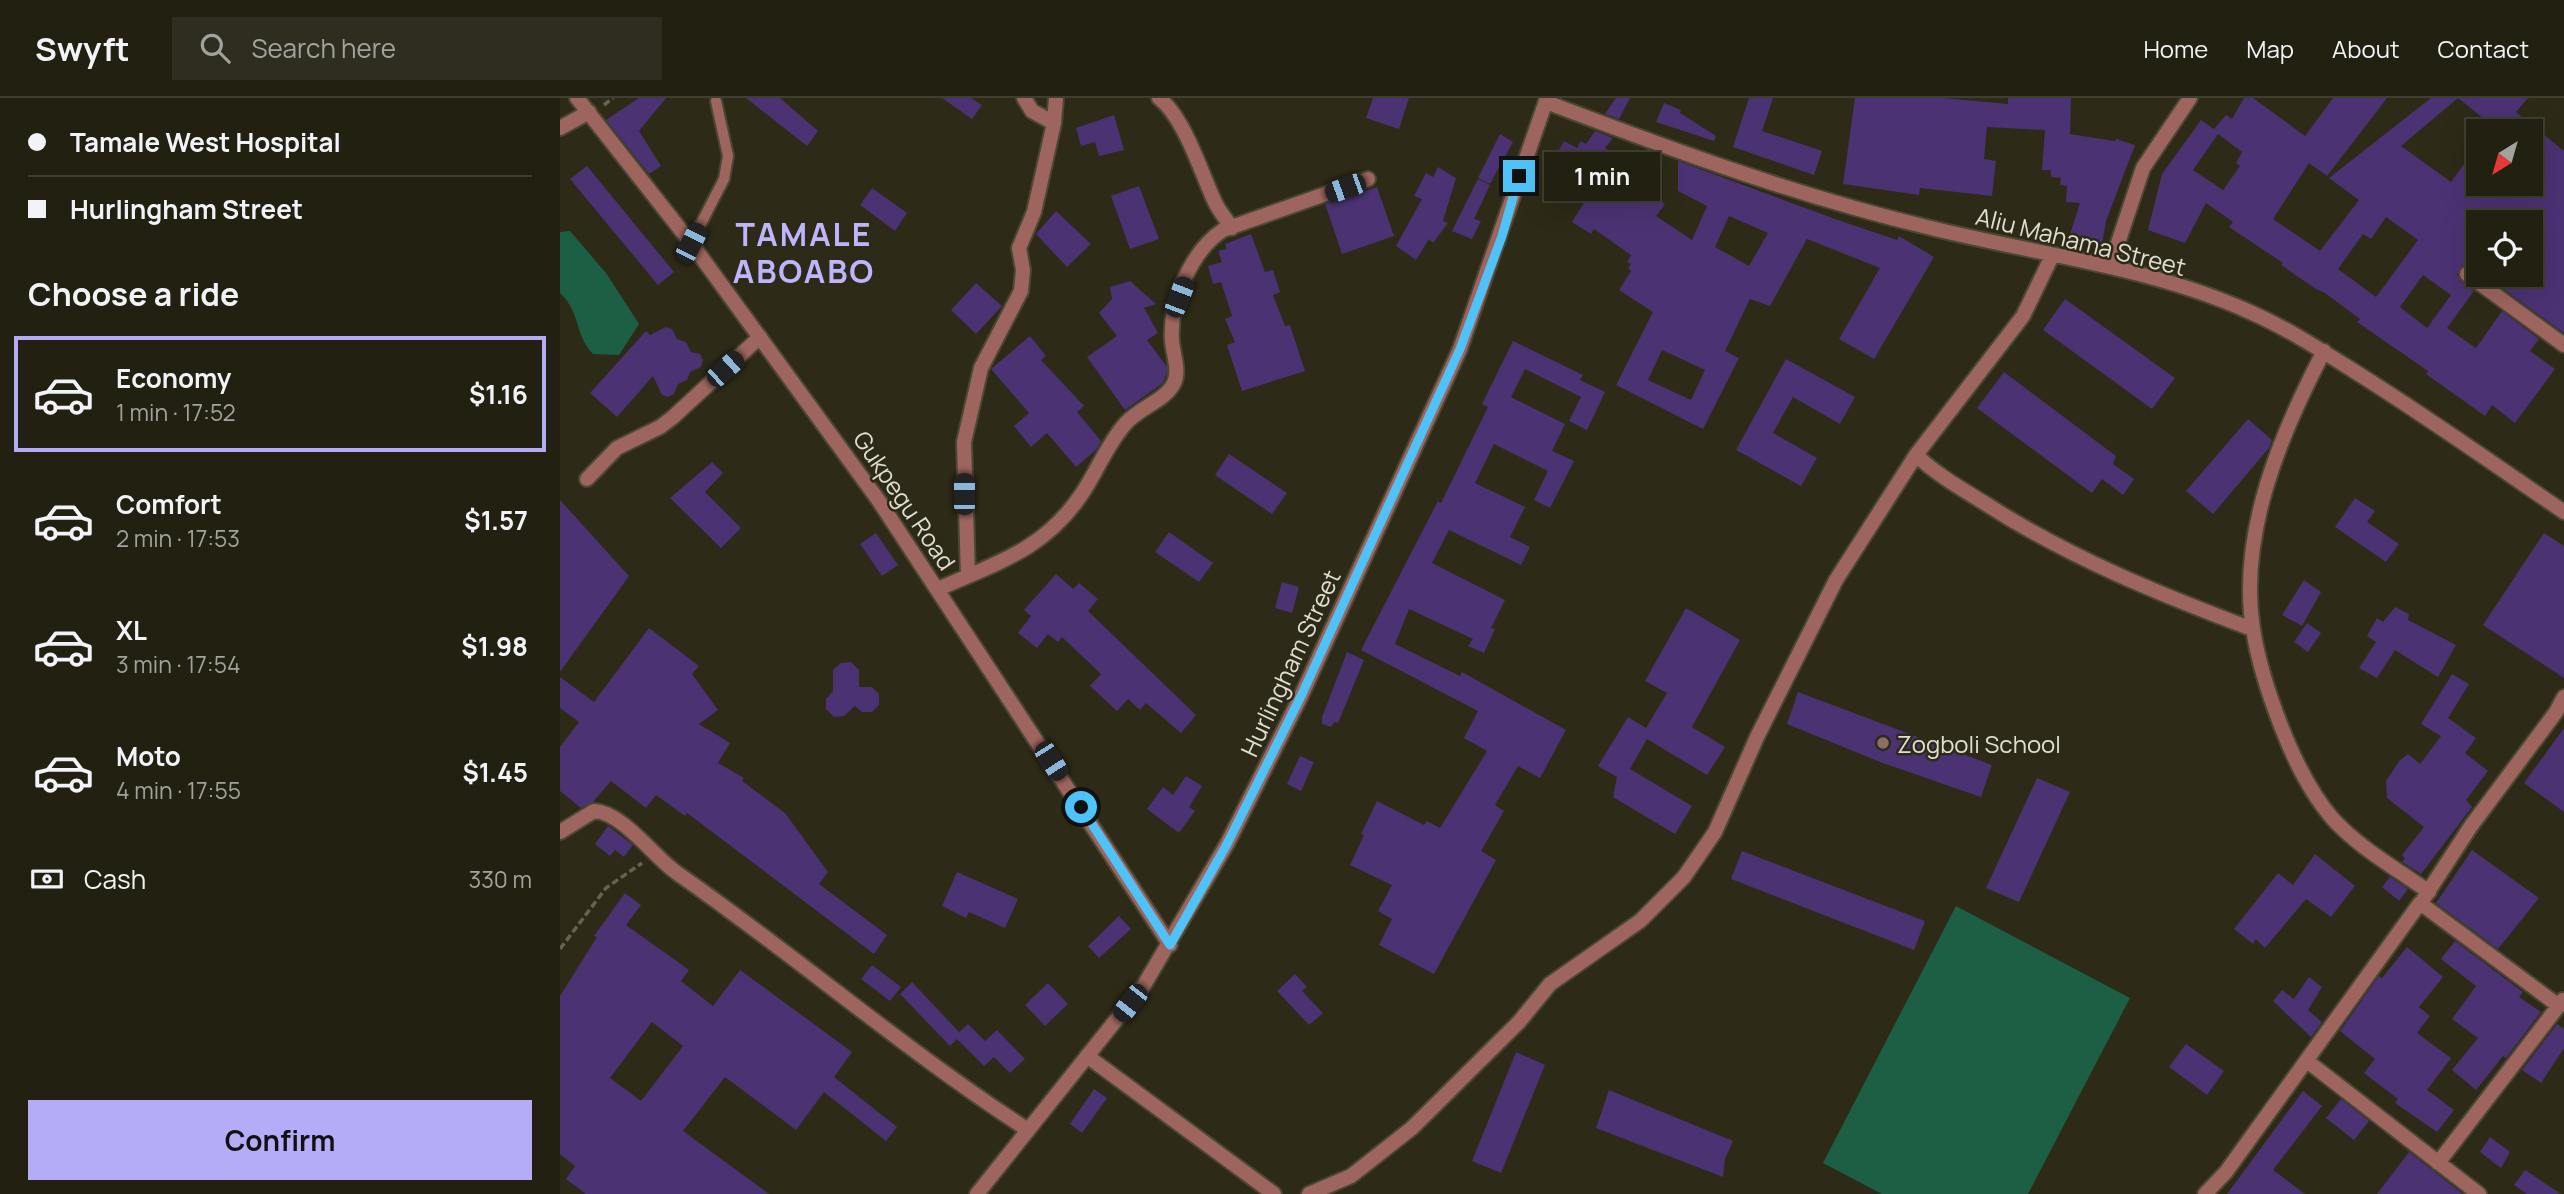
<!DOCTYPE html>
<html lang="en">
<head>
<meta charset="utf-8">
<style>
  :root { --surface:#222011; --page:#2e2d1f; --text:#f1f3f6; --muted:#a2a39f; --line:#3f3e31; --accent:#b5acf8 }
  body { margin:0; font-family:Manrope,sans-serif; background:var(--page); color:var(--text); height:100vh; display:flex; flex-direction:column; font-size:26px; white-space:nowrap }
  * { box-sizing:border-box; margin:0 }
  p { font-size:23px; color:var(--muted) }
  .icon { flex:none; width:38px; height:38px; fill:none; stroke:currentColor; stroke-width:2; stroke-linecap:round; stroke-linejoin:round }
  .map { position:relative; flex:1; overflow:hidden }
  .sheet { display:flex; flex-direction:column; background:var(--surface); width:560px }
  .sheet>* { flex:none }
  .hud { display:grid; align-content:center; height:154px; padding:0 28px; background:var(--surface) }
  .needle { width:46px; rotate:217deg }
  .buttons { position:absolute; left:1906px; top:21px; display:grid; gap:14px }
  .buttons a { display:grid; place-items:center; width:77px; height:77px; border-radius:0px; background:var(--surface); box-shadow:0 7px 28px #0002,0 0 0 2px var(--line); font-size:35px }
  .end { position:absolute; width:32px; height:32px; margin:-16px; border:9px solid #4fc3f7; background:#111; box-shadow:0 0 0 4px #111 }
  .from { border-radius:50% }
  .bubble { position:absolute; height:49px; border-radius:0px; background:var(--surface); box-shadow:0 7px 28px #0002,0 0 0 2px var(--line); font-size:23px; font-weight:700; line-height:49px; text-align:center }
  .car { position:absolute; width:21px; height:42px; margin:-21px -10px; border-radius:9px; box-shadow:0 0 5px 2px #0007; background:linear-gradient(#222 24%,#8ab4d8 0 40%,#222 0 76%,#8ab4d8 0 86%,#222 0) }
  .hud b { display:flex; align-items:center; gap:24px; height:66px; font-size:26px }
  .hud b+b { border-top:2px solid var(--line) }
  .hud i { width:18px; height:18px; background:var(--text) }
  ul { padding:0; list-style:none }
  li { display:flex; align-items:center; gap:21px; height:116px; margin:0 14px 10px; padding:0 14px; border:4px solid transparent; border-radius:0px }
  li div { flex:1 }
  li b { display:block; font-size:26px }
  li em { font-style:normal; font-weight:700 }
  li.on { border-color:var(--accent) }
  li>.icon { width:63px; height:63px; stroke-width:1.5 }
  h2 { padding:0 28px; font-size:32px; line-height:84px }
  .pay { display:flex; align-items:center; gap:18px; height:77px; padding:0 28px; font-size:26px }
  .pay p { margin-inline-start:auto }
  .primary-button { display:flex; gap:14px; margin-top:auto; padding:14px 28px }
  .primary-button a { flex:1; height:80px; border-radius:0px; background:var(--accent); color:#111; font-size:28px; font-weight:700; line-height:80px; text-align:center }
  header { display:flex; align-items:center; gap:42px; box-sizing:border-box; height:98px; padding:0 35px; background:var(--surface); border-bottom:2px solid var(--line) }
  header strong { font-size:33px }
  nav { display:flex; gap:38px; margin-inline-start:auto; font-size:24px }
  .search { width:490px; height:63px; background:var(--page); display:flex; align-items:center; gap:18px; box-sizing:border-box; padding:0 24px; border-radius:0px; color:var(--muted); font-size:26px }
  main { display:flex; flex:1; min-height:0 }
  .map>svg:first-child { display:block }
  .green { fill:#1d5f45 }
  .building { fill:#4b3273; fill-rule:evenodd }
  .lines { fill:none; stroke-linecap:round; stroke-linejoin:round }
  .service-casing { stroke:#4a4735; stroke-width:14 }
  .minor-casing { stroke:#4a4735; stroke-width:18 }
  .tertiary-casing { stroke:#4a4735; stroke-width:18 }
  .path { stroke:#666353; stroke-width:3.5; stroke-dasharray:7 3.5; stroke-linecap:butt }
  .service { stroke:#9e655e; stroke-width:10 }
  .minor { stroke:#9e655e; stroke-width:14 }
  .tertiary { stroke:#9e655e; stroke-width:14 }
  .route { stroke:#4fc3f7; stroke-width:9 }
  .education-dot { fill:#8d6e63; stroke:#2d2a17; stroke-width:2.5 }
  .labels { text-anchor:middle; dominant-baseline:central; stroke-width:5; stroke-linejoin:round; paint-order:stroke }
  .street-label { font-size:24px; fill:#e0ded3; stroke:#2d2a17 }
  .poi-label { font-size:24px; fill:#e0ded3; stroke:#2d2a17; text-anchor:start }
  .district-label { font-size:32px; font-weight:bold; letter-spacing:2px; fill:#beb6fd; stroke:#2d2a17 }
</style>
</head>
<body>
<header>
<strong>Swyft</strong>
<div class="search"><svg class="icon" aria-label="search" viewBox="0 0 24 24"><circle cx="10" cy="10" r="6"/><path d="M15 15l6 6"/></svg>Search here</div>
<nav><a>Home</a><a>Map</a><a>About</a><a>Contact</a></nav>
</header>
<main>
<section class="sheet">
<div class="hud">
<b><i class="from"></i>Tamale West Hospital</b>
<b><i></i>Hurlingham Street</b>
</div>
<h2>Choose a ride</h2>
<ul>
<li class="on"><svg class="icon" aria-label="car" viewBox="0 0 24 24"><path d="M5 17H2v-5l4-1 3-4h7l3 4 3 1v5h-3M9 17h6M6 11h13"/><circle cx="7" cy="17" r="2"/><circle cx="17" cy="17" r="2"/></svg><div><b>Economy</b><p>1 min · 17:52</p></div><em>$1.16</em></li>
<li><svg class="icon" aria-label="car" viewBox="0 0 24 24"><path d="M5 17H2v-5l4-1 3-4h7l3 4 3 1v5h-3M9 17h6M6 11h13"/><circle cx="7" cy="17" r="2"/><circle cx="17" cy="17" r="2"/></svg><div><b>Comfort</b><p>2 min · 17:53</p></div><em>$1.57</em></li>
<li><svg class="icon" aria-label="car" viewBox="0 0 24 24"><path d="M5 17H2v-5l4-1 3-4h7l3 4 3 1v5h-3M9 17h6M6 11h13"/><circle cx="7" cy="17" r="2"/><circle cx="17" cy="17" r="2"/></svg><div><b>XL</b><p>3 min · 17:54</p></div><em>$1.98</em></li>
<li><svg class="icon" aria-label="car" viewBox="0 0 24 24"><path d="M5 17H2v-5l4-1 3-4h7l3 4 3 1v5h-3M9 17h6M6 11h13"/><circle cx="7" cy="17" r="2"/><circle cx="17" cy="17" r="2"/></svg><div><b>Moto</b><p>4 min · 17:55</p></div><em>$1.45</em></li>
</ul>
<div class="pay"><svg class="icon" aria-label="cash" viewBox="0 0 24 24"><path d="M3 7h18v10H3z"/><circle cx="12" cy="12" r="2"/></svg>Cash<p>330 m</p></div>
<div class="primary-button"><a>Confirm</a></div>
</section>
<div class="map">
<svg width="2004" height="1096" viewBox="0 0 2004 1096">
  <rect width="100%" height="100%" fill="#2d2a17"/>
  <path class="green" d="M 10,133 L 46,175 L 79,226 L 59,257 L 33,256 C 14,236 22,217 0,195 L 0,134 Z
    M 1396,808 L 1570,900 L 1468,1096 L 1322,1096 L 1263,1065 Z"/>
  <path class="building" d="M 79,0 L 106,0 L 79,33 L 101,68 L 89,76 L 46,22 Z
    M 186,0 L 220,0 L 258,33 L 247,48 Z
    M 382,0 L 411,0 L 422,7 L 412,21 Z
    M 813,0 L 849,0 L 839,31 L 806,20 Z
    M 1056,0 L 1070,0 L 1059,21 L 1045,16 Z
    M 1189,0 L 1213,0 L 1202,33 L 1262,53 L 1254,77 L 1173,49 Z
    M 1295,0 L 1383,0 L 1448,6 L 1448,0 L 1511,0 L 1510,36 L 1555,43 L 1556,41 L 1575,47 L 1546,123 L 1542,146 L 1510,136 L 1520,105 L 1506,104 L 1507,88 L 1500,87 L 1501,80 L 1491,79 L 1491,72 L 1482,72 L 1485,32 L 1427,29 L 1424,61 L 1436,63 L 1432,98 L 1360,90 L 1359,97 L 1283,86 Z
    M 1684,0 L 1693,0 L 1745,38 L 1773,0 L 1827,0 L 1767,78 L 1749,65 L 1713,121 L 1760,153 L 1799,102 L 1769,80 L 1871,0 L 1968,0 L 1956,14 L 2004,53 L 2004,235 L 1924,177 L 1970,177 L 1970,124 L 1953,124 L 1942,120 L 1938,124 L 1918,124 L 1918,172 L 1904,167 L 1897,176 L 1901,183 L 1914,193 L 1887,230 L 1916,250 L 1942,213 L 1979,241 L 1970,253 L 1995,271 L 1955,325 L 1932,307 L 1925,318 L 1866,276 L 1868,273 L 1797,224 L 1800,221 L 1765,195 L 1756,191 L 1721,167 L 1723,165 L 1669,129 L 1673,124 L 1646,105 L 1625,145 L 1588,132 L 1602,76 L 1641,22 L 1654,31 L 1666,17 L 1672,21 ZM 1898,0 L 1923,20 L 1920,25 L 1930,33 L 1970,33 L 1970,86 L 1918,86 L 1918,47 L 1891,84 L 1841,48 ZM 1658,36 L 1682,54 L 1676,65 L 1680,68 L 1663,92 L 1633,72 ZM 1826,119 L 1858,142 L 1816,199 L 1778,171 L 1803,136 L 1811,141 ZM 1863,177 L 1891,197 L 1867,230 L 1840,209 Z
    M 1104,5 L 1121,12 L 1120,15 L 1156,38 L 1154,43 L 1096,24 Z
    M 554,17 L 564,52 L 539,58 L 535,44 L 521,48 L 516,30 Z
    M 1035,33 L 1053,40 L 1045,50 L 1066,65 L 1057,77 L 1105,106 L 1096,118 L 1132,142 L 1147,108 L 1118,93 L 1118,63 L 1278,122 L 1337,142 L 1339,138 L 1374,159 L 1314,261 L 1279,241 L 1320,170 L 1247,141 L 1210,208 L 1190,201 L 1165,253 L 1179,260 L 1143,331 L 1056,287 L 1093,214 L 1059,192 L 1071,173 L 1068,170 L 1071,166 L 1067,164 L 1071,157 L 1034,131 L 1031,136 L 1012,124 L 1027,100 L 985,77 L 1004,43 L 1017,50 L 1021,43 L 1026,46 ZM 1169,118 L 1208,135 L 1189,168 L 1155,149 ZM 1102,252 L 1145,272 L 1131,302 L 1088,282 Z
    M 940,36 L 953,44 L 930,86 L 918,80 Z
    M 27,68 L 114,174 L 98,187 L 10,81 Z
    M 878,69 L 896,80 L 883,123 L 888,125 L 873,145 L 869,141 L 856,162 L 836,148 L 862,101 L 854,98 L 866,75 L 873,79 Z
    M 918,81 L 930,87 L 914,121 L 921,123 L 912,141 L 892,133 Z
    M 579,88 L 599,141 L 570,151 L 551,98 Z
    M 817,89 L 834,138 L 782,156 L 765,106 Z
    M 312,90 L 347,115 L 335,133 L 300,107 Z
    M 496,113 L 531,146 L 507,169 L 476,136 Z
    M 691,136 L 705,174 L 713,172 L 720,194 L 713,197 L 725,228 L 730,227 L 745,273 L 682,293 L 667,247 L 675,244 L 665,221 L 672,218 L 661,184 L 653,186 L 648,168 L 662,164 L 658,153 L 666,151 L 665,146 Z
    M 570,183 L 596,206 L 584,210 L 598,235 L 587,242 L 607,269 L 607,275 L 603,285 L 565,312 L 527,259 L 557,238 L 539,215 L 552,201 L 550,189 Z
    M 416,185 L 442,208 L 416,236 L 391,212 Z
    M 1505,201 L 1615,280 L 1592,311 L 1483,232 Z
    M 106,229 L 112,231 L 117,241 L 126,244 L 131,254 L 140,256 L 143,262 L 141,269 L 130,274 L 127,282 L 118,286 L 114,296 L 108,299 L 102,297 L 93,278 L 57,319 L 30,295 L 86,233 L 90,237 Z
    M 470,238 L 486,258 L 481,262 L 524,308 L 517,314 L 541,343 L 536,352 L 516,369 L 487,335 L 471,349 L 454,328 L 469,315 L 431,271 Z
    M 953,243 L 1023,277 L 1020,282 L 1045,294 L 1027,332 L 1009,323 L 1021,299 L 965,271 L 951,299 L 1005,326 L 992,353 L 1014,363 L 990,410 L 974,402 L 988,373 L 934,346 L 915,385 L 965,409 L 950,439 L 970,449 L 961,467 L 889,432 L 872,465 L 945,502 L 931,530 L 935,531 L 924,555 L 908,548 L 913,541 L 849,511 L 835,546 L 900,578 L 902,574 L 1006,632 L 980,680 L 958,668 L 935,707 L 944,713 L 921,753 L 936,762 L 874,876 L 819,847 L 832,821 L 818,813 L 832,787 L 790,767 L 804,737 L 801,736 L 817,703 L 864,727 L 867,723 L 880,730 L 927,653 L 904,640 L 918,613 L 801,552 L 878,403 L 881,405 L 928,309 L 922,306 Z
    M 1226,261 L 1295,299 L 1280,326 L 1233,299 L 1213,335 L 1257,360 L 1241,388 L 1176,352 Z
    M 1444,274 L 1556,358 L 1553,366 L 1574,381 L 1563,397 L 1542,381 L 1532,395 L 1417,310 Z
    M 1688,321 L 1712,342 L 1709,350 L 1653,416 L 1626,393 Z
    M 669,356 L 727,395 L 712,416 L 655,377 Z
    M 152,364 L 163,375 L 145,394 L 181,430 L 161,450 L 110,400 Z
    M 1795,400 L 1815,413 L 1807,424 L 1839,446 L 1826,464 L 1775,429 Z
    M 0,402 L 69,478 L 0,574 Z
    M 609,434 L 653,465 L 639,484 L 595,454 Z
    M 316,435 L 338,467 L 322,478 L 300,446 Z
    M 1984,435 L 2004,448 L 2004,580 L 1923,527 Z
    M 496,476 L 513,491 L 519,485 L 538,501 L 528,513 L 636,617 L 621,635 L 586,605 L 580,612 L 568,601 L 557,613 L 530,588 L 541,576 L 502,539 L 498,544 L 488,536 L 477,550 L 458,535 L 471,518 L 464,512 Z
    M 1744,482 L 1761,494 L 1742,528 L 1722,517 Z
    M 722,484 L 739,489 L 732,515 L 715,510 Z
    M 1835,509 L 1849,516 L 1848,522 L 1896,547 L 1878,579 L 1835,552 L 1817,580 L 1799,570 L 1816,544 L 1807,538 L 1817,520 L 1823,524 Z
    M 1126,510 L 1180,542 L 1132,629 L 1165,649 L 1147,677 L 1087,641 L 1070,671 L 1132,708 L 1115,736 L 1053,699 L 1057,679 L 1038,668 L 1068,619 L 1086,630 L 1107,595 L 1085,583 Z
    M 1747,525 L 1761,535 L 1748,554 L 1734,544 Z
    M 89,530 L 139,568 L 132,576 L 158,612 L 139,626 L 170,645 L 158,665 L 184,680 L 182,683 L 225,715 L 268,774 L 259,786 L 327,837 L 314,856 L 127,715 L 125,718 L 96,697 L 86,710 L 51,683 L 33,704 L 21,710 L 0,693 L 0,649 L 19,624 L 0,610 L 0,579 L 34,604 Z
    M 787,554 L 804,562 L 778,625 L 774,624 L 771,629 L 762,626 L 762,619 Z
    M 291,564 L 299,572 L 299,589 L 312,589 L 319,596 L 319,607 L 312,614 L 302,614 L 295,608 L 284,618 L 274,619 L 266,611 L 266,601 L 273,593 L 273,572 L 281,565 Z
    M 1892,576 L 1909,586 L 1888,620 L 1916,640 L 1905,655 L 1928,673 L 1906,702 L 1912,709 L 1861,776 L 1842,764 L 1845,760 L 1842,757 L 1864,729 L 1827,700 L 1826,683 L 1840,662 L 1848,656 L 1860,666 L 1881,638 L 1861,626 Z
    M 1238,594 L 1432,667 L 1421,699 L 1320,664 L 1227,626 Z
    M 2004,630 L 2004,714 L 1964,685 Z
    M 740,658 L 754,664 L 741,693 L 727,686 Z
    M 626,678 L 642,688 L 629,709 L 635,713 L 619,735 L 587,711 L 603,689 L 613,697 Z
    M 1477,680 L 1510,694 L 1459,804 L 1426,790 Z
    M 48,728 L 73,747 L 64,759 L 55,752 L 50,758 L 35,746 Z
    M 1912,752 L 1979,800 L 1938,851 L 1876,805 Z
    M 1182,753 L 1365,823 L 1354,852 L 1171,781 Z
    M 1755,756 L 1795,788 L 1771,819 L 1746,801 L 1705,850 L 1696,841 L 1693,846 L 1674,831 L 1718,775 L 1733,787 Z
    M 397,774 L 458,801 L 445,830 L 409,814 L 406,820 L 382,808 Z
    M 1830,779 L 1848,791 L 1839,803 L 1822,789 Z
    M 65,795 L 81,807 L 66,827 L 129,872 L 121,883 L 153,908 L 180,872 L 292,954 L 274,979 L 337,1029 L 326,1043 L 264,994 L 236,1032 L 165,979 L 123,1033 L 209,1096 L 26,1096 L 6,1081 L 15,1068 L 0,1056 L 0,898 L 37,839 L 34,838 ZM 92,924 L 123,948 L 81,1003 L 50,980 Z
    M 559,818 L 571,831 L 539,860 L 528,848 Z
    M 1895,843 L 1963,894 L 1959,899 L 1981,914 L 1946,960 L 1943,958 L 1916,992 L 1892,972 L 1918,940 L 1892,921 L 1916,888 L 1881,861 Z
    M 1847,849 L 1883,879 L 1859,909 L 1870,918 L 1857,935 L 1891,960 L 1867,992 L 1894,1012 L 1877,1034 L 1835,1005 L 1838,1001 L 1804,975 L 1815,961 L 1780,933 L 1819,878 L 1822,880 Z
    M 312,867 L 341,889 L 330,903 L 301,881 Z
    M 735,876 L 747,889 L 742,893 L 763,915 L 749,927 L 717,893 Z
    M 1749,879 L 1762,889 L 1748,912 L 1762,924 L 1751,939 L 1713,903 L 1722,892 L 1734,901 Z
    M 352,884 L 399,934 L 408,926 L 425,943 L 437,932 L 465,961 L 450,975 L 434,959 L 424,968 L 397,941 L 390,948 L 340,896 Z
    M 488,885 L 508,906 L 485,928 L 465,907 Z
    M 1997,926 L 2004,931 L 2004,950 L 1981,985 L 1962,972 Z
    M 1626,946 L 1664,973 L 1647,997 L 1609,969 Z
    M 956,954 L 985,967 L 941,1075 L 912,1063 Z
    M 534,991 L 547,1000 L 522,1035 L 510,1026 Z
    M 1049,992 L 1173,1043 L 1165,1061 L 1163,1079 L 1036,1030 Z
    M 1743,993 L 1762,1008 L 1713,1072 L 1745,1096 L 1667,1096 Z
    M 1781,1001 L 1809,1023 L 1794,1042 L 1766,1020 Z
    M 1930,1039 L 1950,1054 L 1941,1070 L 1920,1054 Z
    M 1849,1054 L 1872,1072 L 1903,1096 L 1817,1096 Z
    M 1965,1072 L 2001,1096 L 1967,1096 L 1954,1087 Z"/>
  <g class="lines">
    <defs>
      <path id="service" d="M 131,145 L 164,81 L 168,58 L 156,3"/>
      <path id="minor" d="M 464,0 L 472,13 L 494,25
        M 599,0 C 624,19 641,74 654,102 C 658,112 666,121 672,130
        M 986,4 C 1110,51 1237,98 1367,129 C 1474,156 1588,168 1690,214 C 1731,232 1767,256 1805,280 C 1873,323 1938,369 2004,414
        M 0,30 L 29,14
        M 1492,158 L 1463,218 L 1356,357 C 1377,377 1402,391 1426,406 C 1510,460 1599,496 1692,531
        M 1550,169 L 1583,70 L 1630,0
        M 1907,176 L 2004,247
        M 1764,253 C 1721,335 1678,436 1693,531 C 1698,564 1709,597 1721,628 C 1734,661 1749,693 1772,720 C 1799,750 1837,771 1869,794
        M 27,381 L 57,350 L 100,329 L 112,320 L 200,239
        M 408,478 L 404,344 L 421,270 L 461,193 L 463,172 L 459,150 L 474,114 L 494,25 L 496,0
        M 378,491 C 436,465 484,452 521,397 C 537,374 547,346 566,325 C 579,310 606,302 614,285 C 620,273 613,256 612,243 C 609,205 631,153 663,132 L 808,81
        M 0,734 L 34,713 C 62,714 94,759 117,775 C 236,858 346,953 468,1032
        M 1864,800 L 1911,728 L 1996,614 L 2004,599
        M 527,958 L 714,1096
        M 1747,963 L 1919,1096
        M 1878,1065 L 2003,902
        M 749,1096 L 791,1078 L 852,1030 L 959,924 L 990,886 L 1080,823 L 1124,779 L 1155,734 L 1197,639 L 1276,482 L 1356,357
        M 1645,1096 L 1666,1074 L 1860,805 L 1999,908"/>
      <path id="tertiary" d="M 17,0 L 131,145 L 319,403 L 610,847
        M 417,1096 L 584,887 L 667,746 L 742,596 L 900,251 L 987,0"/>
    </defs>
    <use href="#service" class="service-casing"/>
    <use href="#minor" class="minor-casing"/>
    <use href="#tertiary" class="tertiary-casing"/>
    <path class="path" d="M 44,7 L 53,0
      M 0,851 L 46,790 L 82,765"/>
    <use href="#service" class="service"/>
    <use href="#minor" class="minor"/>
    <use href="#tertiary" class="tertiary"/>
  </g>
  <g class="lines">
    <path class="route" d="M 521,709 L 610,847 L 667,746 L 742,596 L 900,251 L 942,138 L 959,78"/>
  </g>
  <circle class="education-dot" cx="1323" cy="645" r="7"/>
  <g class="labels">
    <g class="street-label">
      <text transform="translate(1521 143) rotate(14)">Aliu Mahama Street</text>
      <text transform="translate(345 402) rotate(56)">Gukpegu Road</text>
      <text transform="translate(730 565) rotate(-65)">Hurlingham Street</text>
    </g>
    <g class="poi-label">
      <text x="1337" y="645">Zogboli School</text>
    </g>
    <g class="district-label">
      <text x="244" y="136">TAMALE<tspan x="244" dy="37">ABOABO</tspan></text>
    </g>
  </g>
</svg>
<div class="buttons">
<a><svg class="needle" viewBox="-14 -14 28 28"><path d="M0-13l5 13h-10z" fill="#e53935"/><path d="M0 13l5-13h-10z" fill="#a2a39f"/></svg></a>
<a><svg class="icon" aria-label="locate" viewBox="0 0 24 24"><circle cx="12" cy="12" r="6"/><path d="M12 2v4M12 18v4M2 12h4M18 12h4"/></svg></a>
</div>
<i class="end from" style="left:521px;top:709px"></i>
<i class="end" style="left:959px;top:78px"></i>
<div class="bubble" style="left:984px;top:54px;width:116px">1 min</div>
<i class="car" style="left:785px;top:90px;rotate:250deg"></i>
<i class="car" style="left:131px;top:145px;rotate:27deg"></i>
<i class="car" style="left:619px;top:199px;rotate:21deg"></i>
<i class="car" style="left:165px;top:271px;rotate:48deg"></i>
<i class="car" style="left:404px;top:396px;rotate:0deg"></i>
<i class="car" style="left:491px;top:663px;rotate:147deg"></i>
<i class="car" style="left:570px;top:905px;rotate:218deg"></i>
</div>
</main>
</body>
</html>
